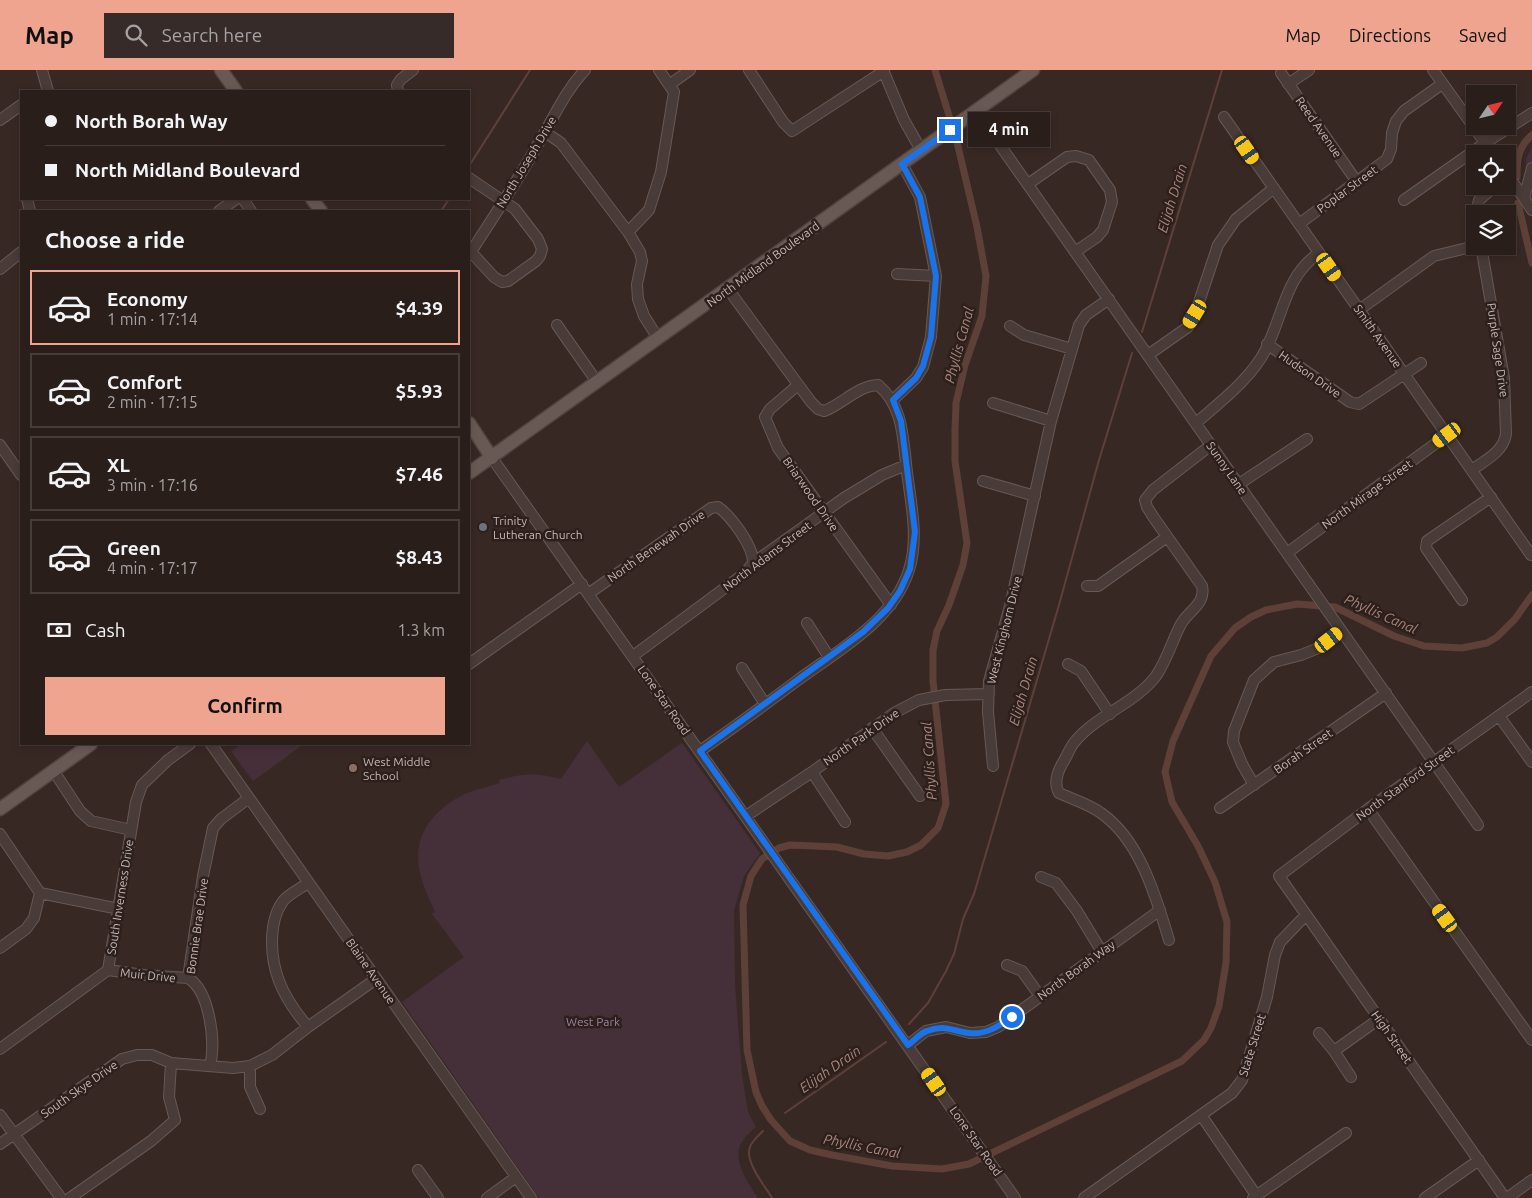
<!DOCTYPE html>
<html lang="en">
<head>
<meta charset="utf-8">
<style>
  :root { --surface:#2a1e1b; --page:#362b28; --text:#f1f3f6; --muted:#a5a2a3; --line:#463c3a; --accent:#eea48e }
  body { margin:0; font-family:Ubuntu,sans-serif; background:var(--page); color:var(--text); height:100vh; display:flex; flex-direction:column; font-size:19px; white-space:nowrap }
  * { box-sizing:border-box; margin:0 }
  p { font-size:16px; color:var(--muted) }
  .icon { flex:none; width:28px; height:28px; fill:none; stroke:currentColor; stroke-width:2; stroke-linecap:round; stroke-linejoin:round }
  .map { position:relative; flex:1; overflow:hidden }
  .drawer { position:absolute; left:20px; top:140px; width:450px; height:535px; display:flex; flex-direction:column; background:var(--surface); border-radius:0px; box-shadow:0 2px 8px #0003,0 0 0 1px var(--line) }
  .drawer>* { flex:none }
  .banner { position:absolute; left:20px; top:20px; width:450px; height:110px; border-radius:0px; box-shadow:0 2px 8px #0003,0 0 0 1px var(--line); display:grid; align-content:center; height:110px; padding:0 25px; background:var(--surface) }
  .needle { width:32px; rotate:55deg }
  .controls { position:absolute; left:1466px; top:15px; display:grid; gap:10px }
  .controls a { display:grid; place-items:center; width:50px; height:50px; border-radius:0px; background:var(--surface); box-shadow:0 2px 8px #0003,0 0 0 1px var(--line); font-size:25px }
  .end { position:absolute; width:22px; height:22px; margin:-11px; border:6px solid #1a73e8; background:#fff; box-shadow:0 0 0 2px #fff }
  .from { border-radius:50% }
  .bubble { position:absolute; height:35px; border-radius:0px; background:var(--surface); box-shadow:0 2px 8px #0003,0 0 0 1px var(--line); font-size:16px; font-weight:700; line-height:35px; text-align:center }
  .car { position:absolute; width:15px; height:30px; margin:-15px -8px; border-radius:6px; box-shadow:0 0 4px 1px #0007; background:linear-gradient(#f5c518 24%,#345 0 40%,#f5c518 0 76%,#345 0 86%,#f5c518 0) }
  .banner b { display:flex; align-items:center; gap:18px; height:48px; font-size:19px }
  .banner b+b { border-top:1px solid var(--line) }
  .banner i { width:12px; height:12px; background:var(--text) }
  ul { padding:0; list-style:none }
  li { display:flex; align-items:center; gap:15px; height:75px; margin:0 10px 8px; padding:0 15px; border:2px solid var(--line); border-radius:0px }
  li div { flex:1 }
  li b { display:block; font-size:19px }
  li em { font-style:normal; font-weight:700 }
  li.selected { border-color:var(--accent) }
  li>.icon { width:45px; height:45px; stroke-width:1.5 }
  h2 { padding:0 25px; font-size:22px; line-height:60px }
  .pay { display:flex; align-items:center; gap:12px; height:55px; padding:0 25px; font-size:19px }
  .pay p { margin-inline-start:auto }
  .cta { display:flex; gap:10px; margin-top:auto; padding:10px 25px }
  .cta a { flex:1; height:58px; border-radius:0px; background:var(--accent); color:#111; font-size:20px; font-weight:700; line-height:58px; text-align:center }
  header { display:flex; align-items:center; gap:30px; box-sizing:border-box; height:70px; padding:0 25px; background:var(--accent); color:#111 }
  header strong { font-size:24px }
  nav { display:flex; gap:28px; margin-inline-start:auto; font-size:18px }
  .search { width:350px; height:45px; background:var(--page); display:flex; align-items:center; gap:12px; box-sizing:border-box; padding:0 18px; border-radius:0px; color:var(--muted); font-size:19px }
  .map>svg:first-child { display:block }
  .green { fill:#45303a }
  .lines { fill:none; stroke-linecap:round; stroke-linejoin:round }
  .stream { stroke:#5e4039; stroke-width:2 }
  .canal { stroke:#5e4039; stroke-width:7 }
  .minor-casing { stroke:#665955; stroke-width:12 }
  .major-casing { stroke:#524440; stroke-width:15 }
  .minor { stroke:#493b37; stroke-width:10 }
  .major { stroke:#695955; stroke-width:12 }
  .route { stroke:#1a73e8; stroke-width:6 }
  .worship-dot { fill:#6b7280; stroke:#2d201c; stroke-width:2 }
  .education-dot { fill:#8d6e63; stroke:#2d201c; stroke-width:2 }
  .labels { text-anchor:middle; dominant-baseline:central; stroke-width:5; stroke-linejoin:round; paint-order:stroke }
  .street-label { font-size:12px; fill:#c5b6b2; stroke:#2d201c }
  .poi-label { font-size:12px; fill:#c5b6b2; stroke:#2d201c; text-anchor:start }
  .park-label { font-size:12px; fill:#9e81a3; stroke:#2d201c }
  .water-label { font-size:14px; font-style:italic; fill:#aa867c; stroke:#2d201c }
</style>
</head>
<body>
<header>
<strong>Map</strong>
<div class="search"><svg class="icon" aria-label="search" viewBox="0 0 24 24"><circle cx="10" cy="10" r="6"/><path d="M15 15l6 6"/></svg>Search here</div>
<nav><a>Map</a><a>Directions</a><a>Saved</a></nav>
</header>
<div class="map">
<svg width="1532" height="1128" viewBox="0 0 1532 1128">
  <rect width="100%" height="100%" fill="#382824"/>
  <path class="green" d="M 1532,77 L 1532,140 L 1524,128 L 1526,89 Z
    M 587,671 L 619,717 L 682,673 L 760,783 L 744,806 L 734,840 L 735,915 L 742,1005 L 748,1042 L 756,1057 C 752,1061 747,1064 744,1069 C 729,1086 748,1113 758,1128 L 539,1128 L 402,932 L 464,887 L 432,844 L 435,842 C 431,832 425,821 422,810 C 410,773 427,745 459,727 C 472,720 486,718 500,713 L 499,710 C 524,703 536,703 561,709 Z
    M 242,674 L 304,674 L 253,711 L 231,681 Z"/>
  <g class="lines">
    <path class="stream" d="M 471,93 L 530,0
      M 441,141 L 449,129
      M 1142,262 L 1222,0
      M 909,954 L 928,933 L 946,901 L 954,884 L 963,849 L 974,824 L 1059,535 L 1099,390 L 1132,283
      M 785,1043 L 886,972
      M 763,1061 C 759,1065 752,1071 750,1077 C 744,1091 765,1116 772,1128"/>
    <path class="canal" d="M 935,0 L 956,68 L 977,157 L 986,206 L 982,246 L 965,295 L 956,333 L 955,361 L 955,391 L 967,473 L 963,495 L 949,535 L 937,561 L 933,580 L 933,611 L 946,734 L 938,758 L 921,775 L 907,782 L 888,786 L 864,784 L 837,777 L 790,775 L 779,778 L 762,789 L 751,806 L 743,835 L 747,980 L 756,1022 L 762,1036 L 771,1050 L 790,1071 L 810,1080 L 832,1085 L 892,1096 L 942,1099 L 969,1094 L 1182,991 L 1204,970 L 1211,958 L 1219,936 L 1226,893 L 1227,852 L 1215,812 L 1198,776 L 1172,732 L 1165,702 L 1173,671 L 1211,586 L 1235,558 L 1251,547 L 1266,540 L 1297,534 L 1335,537 L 1394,566 L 1424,576 L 1462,578 L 1487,573 L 1497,567 L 1515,549 L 1532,525
      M 1517,107 C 1517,89 1518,77 1532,65
      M 1518,133 L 1532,193"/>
    <defs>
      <path id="minor" d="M 42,0 L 48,21
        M 749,0 L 783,52 L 792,61 L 884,1
        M 883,0 L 904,50 L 921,80
        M 1433,0 L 1493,84
        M 1281,3 L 1357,112
        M 1288,14 L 1309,0
        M 669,15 L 690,0
        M 398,21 L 397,15 L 401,9 L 413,0
        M 976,41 L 1478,755
        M 1224,47 L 1531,485
        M 0,50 L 21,35
        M 545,62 L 561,73 L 628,162 L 640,182 L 642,191 L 637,214 L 638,229 L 644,246 L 658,268
        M 1508,105 L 1532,140
        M 469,108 L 515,139 L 538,169 L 542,179 L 540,186 L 536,191 L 508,211 L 502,212 L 494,207 L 471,182
        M 1028,114 L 1067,87 L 1076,86 L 1089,90 L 1110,120 L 1112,132 L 1103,160 L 1097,167 L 1075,182
        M 1524,128 L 1532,98
        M 27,129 L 30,141
        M 243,129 L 251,141
        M 1404,130 L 1485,73 L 1532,43
        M 219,141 L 236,129
        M 1476,144 L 1479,130 L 1495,116
        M 1299,154 L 1387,89 L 1391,79 L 1392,63 L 1396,51 L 1404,41 L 1442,14
        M 628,162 L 649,140 L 661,102 L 674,22 L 659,0
        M 469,185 C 492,149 517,112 538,74 C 553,49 565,21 585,0
        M 0,199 L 21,182
        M 897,204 L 936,206
        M 1359,240 L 1434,186 L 1475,176
        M 557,255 L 597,312
        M 1010,256 L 1024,265 L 1072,279
        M 1267,274 L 1350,332 L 1359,334 L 1421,293
        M 1148,285 L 1188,257 L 1195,244 L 1218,175 L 1236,149 L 1274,118
        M 798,315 L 770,339 L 765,347 L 778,378 L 891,535
        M 893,330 L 916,308 L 923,297 L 931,267 L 936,206 L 920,127 L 902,94
        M 993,333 L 1051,351
        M 1196,353 C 1219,333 1244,314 1261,288 C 1283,253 1282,208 1319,183
        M 0,375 L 21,405
        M 492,388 L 1015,1128
        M 1472,400 C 1487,389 1503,382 1506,364 L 1504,308 L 1481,176
        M 983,411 L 1035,426
        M 1239,414 L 1307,369
        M 1287,483 L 1447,365
        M 1087,516 L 1098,516 L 1167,467
        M 588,524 L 711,438 L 718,437 C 731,446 754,477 753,493
        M 1462,530 L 1426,478 L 1427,471 L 1491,427
        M 807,553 L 829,587
        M 633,586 L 745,503 L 753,493 L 844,428 L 882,405 L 906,395
        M 469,594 L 582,514
        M 1068,594 L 1081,601 L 1110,644
        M 742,598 L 765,634
        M 1499,646 L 1532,692
        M 872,658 L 920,726
        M 211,674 L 531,1128
        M 700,681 C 733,658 766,634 798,610 C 839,580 893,551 909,500 C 919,468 911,434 907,402 C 903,371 904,336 878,315 C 857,316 843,334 824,341 L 818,339 L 811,332 L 728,219
        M 993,696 L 988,642 L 989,611 L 1010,536 L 1051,351 L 1079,255 L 1086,245 L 1109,229
        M 53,700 L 80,741 L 91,751 L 131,760
        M 812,702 L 845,752
        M 1254,715 L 1242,694 L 1233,672 L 1234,661 L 1254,610 L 1274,592 L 1301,585 L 1316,579 L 1341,560
        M 1220,738 L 1386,623
        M 1368,739 L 1532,970
        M 746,746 L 812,702 L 894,643 L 919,630 L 945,625 L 989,624
        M 0,764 L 40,823 L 119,839
        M 1041,807 L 1056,813 L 1077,841 L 1102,882
        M 1169,870 C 1156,827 1140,770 1101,743 C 1089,734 1072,729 1059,723 C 1054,714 1057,703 1062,694 C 1066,688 1069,680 1073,674 C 1094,646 1135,634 1156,606 C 1167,590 1172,571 1181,554 C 1189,540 1206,534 1202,516 L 1154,448 L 1147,437 L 1145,430 L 1153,420 L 1211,375
        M 0,878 L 26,859 L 34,848 L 40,823
        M 1007,895 L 1022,901 L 1040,926
        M 108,900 L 144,905 L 188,908
        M 308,957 C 297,944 285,927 279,911 C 270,887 268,852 283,831 C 289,824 301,818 308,813
        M 1319,963 L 1334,981 L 1351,1007
        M 908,975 L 926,961 L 946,957 L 970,963 L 986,962 L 998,957 L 1160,840
        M 0,979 L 108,900 L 136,732 L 142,715 L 168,690 L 190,674
        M 1334,981 L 1379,949
        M 210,996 C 216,973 210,921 188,908 L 203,806 L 213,758 L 221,749 L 249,728
        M 250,996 L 250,1017 L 260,1039
        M 0,1045 L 61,1128
        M 1201,1045 L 1258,1128
        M 0,1074 L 122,989 L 137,985 L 152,985 L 171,993 L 233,998 L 250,996 L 272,985 L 308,957 L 376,909
        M 418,1100 L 438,1128
        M 70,1128 L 151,1071 L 175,1050 L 169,1027 L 171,993
        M 487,1128 L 516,1107
        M 1084,1128 L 1232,1023 L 1242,1010 L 1267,927 L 1275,885 L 1280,872 L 1306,845
        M 1253,1128 L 1346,1063
        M 1425,1128 L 1479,1090
        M 1505,1128 L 1279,806 L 1368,739 L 1532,622
        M 1507,1128 L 1532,1110"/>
      <path id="major" d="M 221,0 L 236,21
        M 312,129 L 321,141
        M 469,353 L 492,388
        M 469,403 L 1033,0
        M 0,739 L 91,674"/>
    </defs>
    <use href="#minor" class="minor-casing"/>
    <use href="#major" class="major-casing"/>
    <use href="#minor" class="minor"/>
    <use href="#major" class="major"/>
  </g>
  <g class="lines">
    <path class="route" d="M 950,60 L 902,94 L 920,127 L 936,206 L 931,267 L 923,296 L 916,308 L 893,330 L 901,351 L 915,462 L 910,499 L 900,521 L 888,538 L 863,562 L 700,681 L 908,975 C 914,971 920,963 927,961 C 945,954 952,961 969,963 C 986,965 999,956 1012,947"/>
  </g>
  <circle class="worship-dot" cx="483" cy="457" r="5"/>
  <circle class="education-dot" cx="353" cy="698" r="5"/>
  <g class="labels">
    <g class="street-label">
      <text transform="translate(1319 57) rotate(55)">Reed Avenue</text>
      <text transform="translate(526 92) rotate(-59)">North Joseph Drive</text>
      <text transform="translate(1347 119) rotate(-36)">Poplar Street</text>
      <text transform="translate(763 194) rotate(-36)">North Midland Boulevard</text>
      <text transform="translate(1378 266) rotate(55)">Smith Avenue</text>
      <text transform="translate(1498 280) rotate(82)">Purple Sage Drive</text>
      <text transform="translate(1310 304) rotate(35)">Hudson Drive</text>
      <text transform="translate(1227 398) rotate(55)">Sunny Lane</text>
      <text transform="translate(811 424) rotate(55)">Briarwood Drive</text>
      <text transform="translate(1367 424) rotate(-36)">North Mirage Street</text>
      <text transform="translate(656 476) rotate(-35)">North Benewah Drive</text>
      <text transform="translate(767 486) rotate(-37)">North Adams Street</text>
      <text transform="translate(1004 560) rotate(-76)">West Kinghorn Drive</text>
      <text transform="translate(664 630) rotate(55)">Lone Star Road</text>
      <text transform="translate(861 667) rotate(-35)">North Park Drive</text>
      <text transform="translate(1303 681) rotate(-35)">Borah Street</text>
      <text transform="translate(1405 713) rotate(-36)">North Stanford Street</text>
      <text transform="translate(120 827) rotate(-81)">South Inverness Drive</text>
      <text transform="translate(197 856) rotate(-82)">Bonnie Brae Drive</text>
      <text transform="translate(1076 900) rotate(-36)">North Borah Way</text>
      <text transform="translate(371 901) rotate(55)">Blaine Avenue</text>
      <text transform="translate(148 905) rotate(6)">Muir Drive</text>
      <text transform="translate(1392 967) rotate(55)">High Street</text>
      <text transform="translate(1252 975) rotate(-73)">State Street</text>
      <text transform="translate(79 1019) rotate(-35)">South Skye Drive</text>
      <text transform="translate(976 1071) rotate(55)">Lone Star Road</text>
    </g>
    <g class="poi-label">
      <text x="493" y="450">Trinity<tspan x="493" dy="14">Lutheran Church</tspan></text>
      <text x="363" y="691">West Middle<tspan x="363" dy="14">School</tspan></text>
    </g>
    <g class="park-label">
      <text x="593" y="951">West Park</text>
    </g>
    <g class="water-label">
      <text transform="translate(1172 128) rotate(-73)">Elijah Drain</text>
      <text transform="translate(959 275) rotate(-75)">Phyllis Canal</text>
      <text transform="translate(1381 544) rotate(24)">Phyllis Canal</text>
      <text transform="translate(1023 621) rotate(-74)">Elijah Drain</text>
      <text transform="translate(929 691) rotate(-94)">Phyllis Canal</text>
      <text transform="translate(830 999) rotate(-35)">Elijah Drain</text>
      <text transform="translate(862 1076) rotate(11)">Phyllis Canal</text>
    </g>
  </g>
</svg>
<div class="controls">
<a><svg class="needle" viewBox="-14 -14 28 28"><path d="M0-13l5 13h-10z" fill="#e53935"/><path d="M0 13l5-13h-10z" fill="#a5a2a3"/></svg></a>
<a><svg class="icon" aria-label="locate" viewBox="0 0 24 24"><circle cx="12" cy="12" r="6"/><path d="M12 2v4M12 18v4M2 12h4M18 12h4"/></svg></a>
<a><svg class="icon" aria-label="layers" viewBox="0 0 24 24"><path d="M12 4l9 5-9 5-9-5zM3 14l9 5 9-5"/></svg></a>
</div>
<i class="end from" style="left:1012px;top:947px"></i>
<i class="end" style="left:950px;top:60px"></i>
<div class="bubble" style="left:968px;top:42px;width:82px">4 min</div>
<i class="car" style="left:1247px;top:80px;rotate:145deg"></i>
<i class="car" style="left:1329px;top:197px;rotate:145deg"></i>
<i class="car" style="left:1195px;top:244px;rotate:211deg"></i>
<i class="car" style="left:1447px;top:365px;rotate:234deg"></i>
<i class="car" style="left:1329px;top:570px;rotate:52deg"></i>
<i class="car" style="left:1445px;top:848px;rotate:324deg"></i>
<i class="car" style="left:934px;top:1012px;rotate:325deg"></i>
<div class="banner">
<b><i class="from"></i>North Borah Way</b>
<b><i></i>North Midland Boulevard</b>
</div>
<section class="drawer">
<h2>Choose a ride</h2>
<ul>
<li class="selected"><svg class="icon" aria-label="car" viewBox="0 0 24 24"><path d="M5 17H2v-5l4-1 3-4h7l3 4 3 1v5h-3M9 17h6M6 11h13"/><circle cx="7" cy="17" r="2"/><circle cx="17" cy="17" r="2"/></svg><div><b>Economy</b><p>1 min · 17:14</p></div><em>$4.39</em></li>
<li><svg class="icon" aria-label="car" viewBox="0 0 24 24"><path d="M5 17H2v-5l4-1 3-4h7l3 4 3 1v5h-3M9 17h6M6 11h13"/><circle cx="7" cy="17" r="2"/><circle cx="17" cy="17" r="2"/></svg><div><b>Comfort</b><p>2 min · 17:15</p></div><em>$5.93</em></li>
<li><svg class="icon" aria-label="car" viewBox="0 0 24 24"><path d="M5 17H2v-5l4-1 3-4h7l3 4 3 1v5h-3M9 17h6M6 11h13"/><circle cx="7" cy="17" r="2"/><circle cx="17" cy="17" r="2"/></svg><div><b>XL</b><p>3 min · 17:16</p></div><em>$7.46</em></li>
<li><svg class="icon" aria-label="car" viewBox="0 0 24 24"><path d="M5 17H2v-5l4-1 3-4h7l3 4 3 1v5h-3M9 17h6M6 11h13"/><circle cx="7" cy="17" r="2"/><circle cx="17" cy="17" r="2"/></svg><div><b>Green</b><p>4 min · 17:17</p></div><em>$8.43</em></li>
</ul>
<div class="pay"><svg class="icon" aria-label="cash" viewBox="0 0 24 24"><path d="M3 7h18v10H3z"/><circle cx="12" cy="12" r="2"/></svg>Cash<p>1.3 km</p></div>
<div class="cta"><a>Confirm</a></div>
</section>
</div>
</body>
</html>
